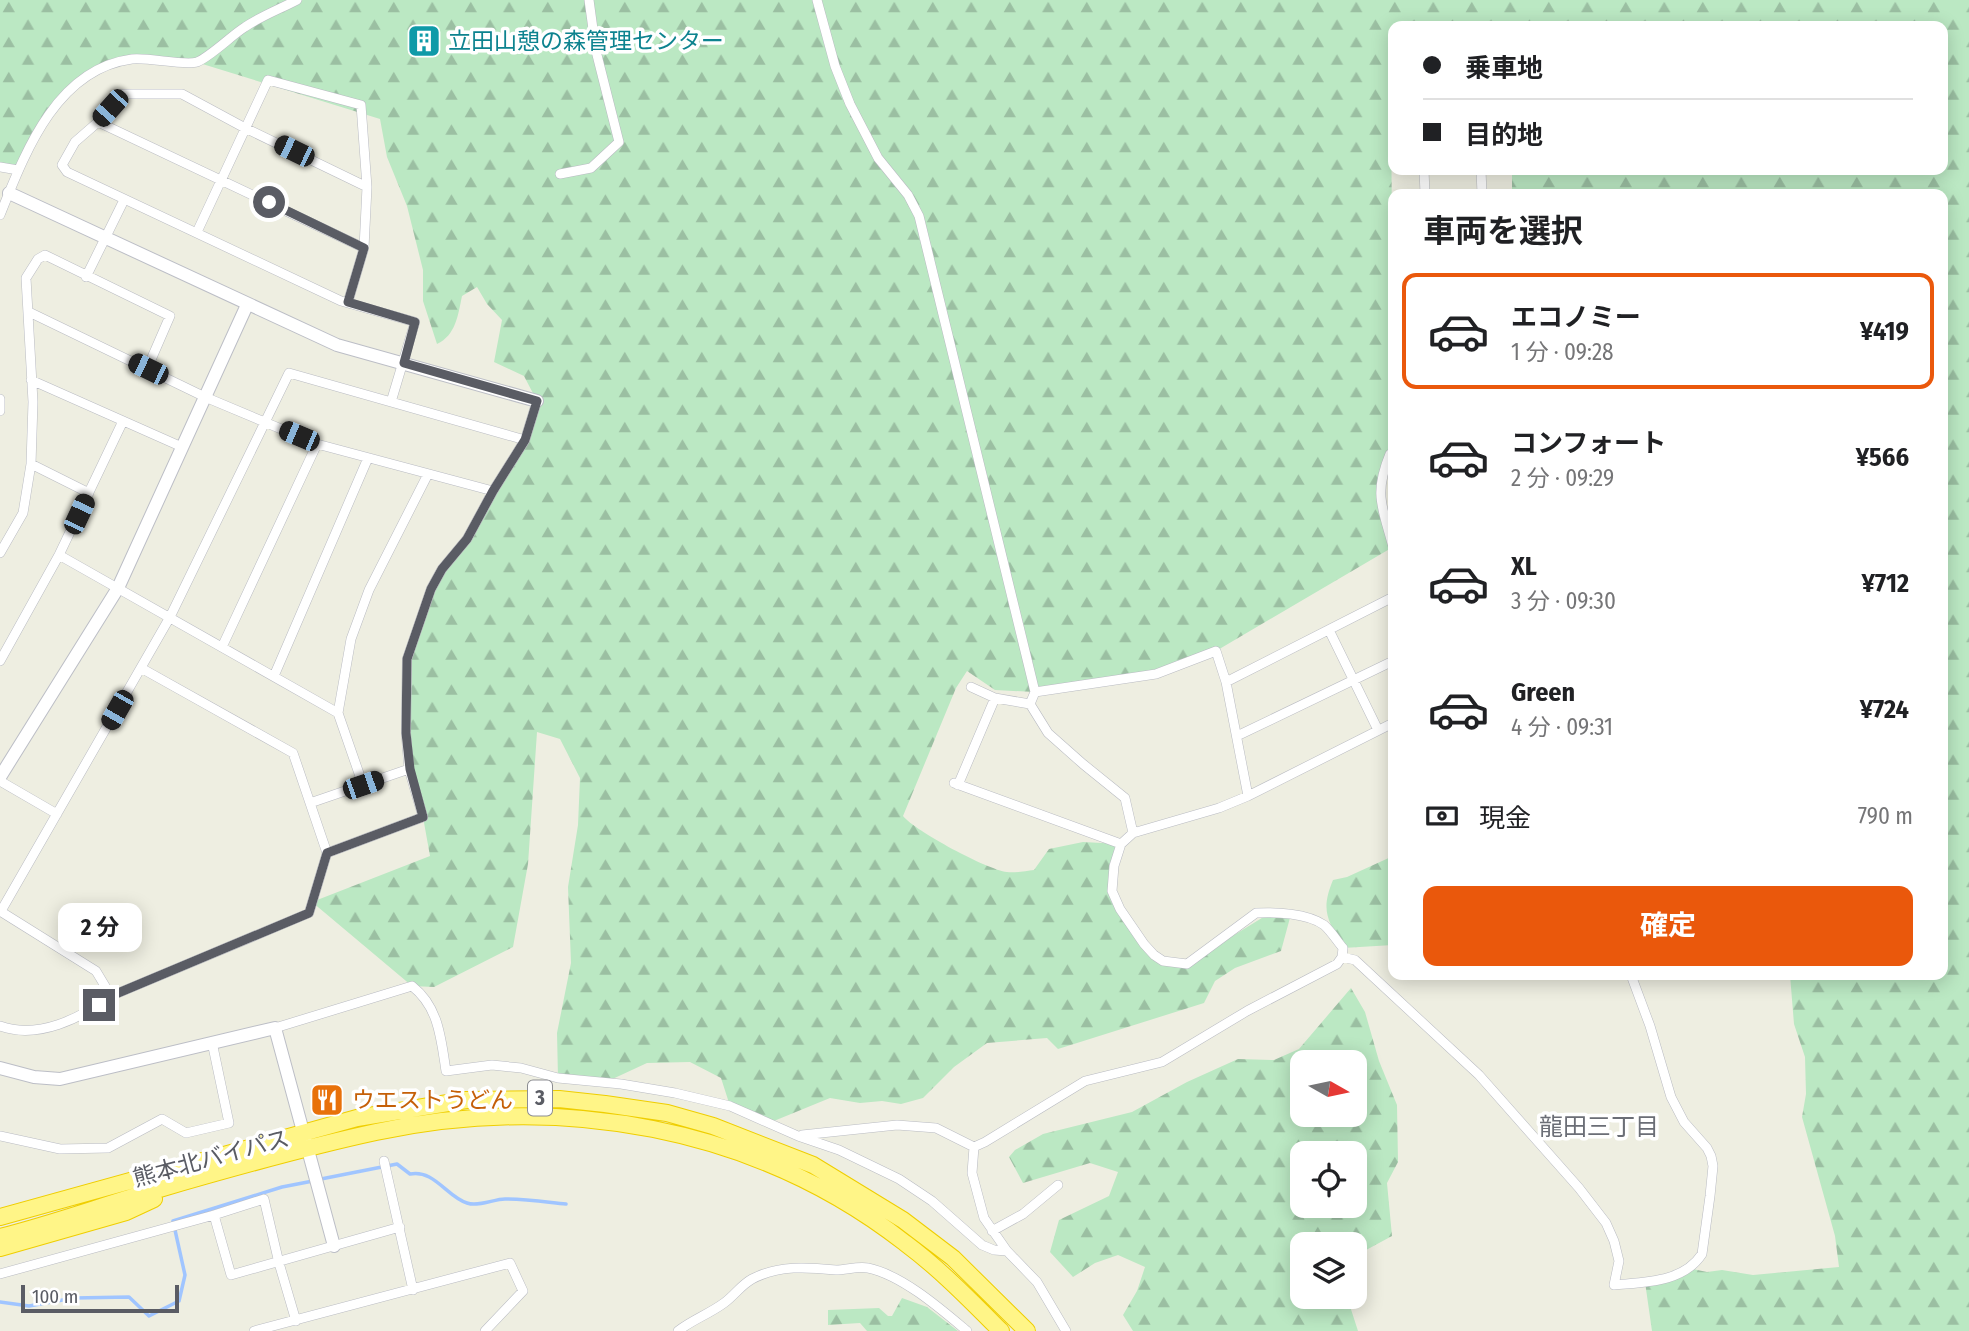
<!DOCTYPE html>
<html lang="ja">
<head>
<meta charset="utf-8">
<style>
  :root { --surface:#fff; --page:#f2f2f2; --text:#202124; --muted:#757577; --line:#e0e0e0; --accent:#ea580c }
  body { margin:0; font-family:"Fira Sans Condensed","Noto Sans JP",sans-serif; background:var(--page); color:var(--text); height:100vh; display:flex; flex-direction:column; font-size:26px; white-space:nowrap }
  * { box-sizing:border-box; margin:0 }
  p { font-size:23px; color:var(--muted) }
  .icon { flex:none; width:38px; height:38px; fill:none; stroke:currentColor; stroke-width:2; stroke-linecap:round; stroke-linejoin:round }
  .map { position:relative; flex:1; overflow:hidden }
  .drawer { position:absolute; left:1388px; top:189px; width:560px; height:791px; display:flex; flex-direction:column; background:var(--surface); border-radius:14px; box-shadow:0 4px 18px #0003 }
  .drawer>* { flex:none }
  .guide { position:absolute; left:1388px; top:21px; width:560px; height:154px; border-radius:14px; box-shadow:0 4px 18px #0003; display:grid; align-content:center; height:154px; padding:0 35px; background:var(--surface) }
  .needle { width:46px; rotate:99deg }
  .tools { position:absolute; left:1290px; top:1050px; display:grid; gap:14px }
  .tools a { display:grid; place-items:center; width:77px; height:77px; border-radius:14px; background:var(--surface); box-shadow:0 4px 18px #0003; font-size:35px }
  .scale { position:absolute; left:21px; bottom:18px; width:158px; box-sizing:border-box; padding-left:7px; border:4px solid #5a5c64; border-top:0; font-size:19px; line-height:24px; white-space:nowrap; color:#5a5c64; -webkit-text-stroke:5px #fff; paint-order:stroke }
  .end { position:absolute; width:32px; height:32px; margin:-16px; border:9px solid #5a5c64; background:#fff; box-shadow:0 0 0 4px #fff }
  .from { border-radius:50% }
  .bubble { position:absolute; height:49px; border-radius:14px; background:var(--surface); box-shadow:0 4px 18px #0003; font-size:23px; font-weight:700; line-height:49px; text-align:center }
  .car { position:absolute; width:21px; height:42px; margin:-21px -10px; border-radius:9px; box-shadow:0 0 5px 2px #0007; background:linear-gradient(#222 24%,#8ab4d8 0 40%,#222 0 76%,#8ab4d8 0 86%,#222 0) }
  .guide b { display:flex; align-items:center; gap:24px; height:66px; font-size:26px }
  .guide b+b { border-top:2px solid var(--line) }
  .guide i { width:18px; height:18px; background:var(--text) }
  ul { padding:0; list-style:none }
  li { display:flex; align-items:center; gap:21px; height:116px; margin:0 14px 10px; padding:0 21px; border:4px solid transparent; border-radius:14px }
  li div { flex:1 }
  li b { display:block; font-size:26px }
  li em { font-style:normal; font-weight:700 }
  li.active { border-color:var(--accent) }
  li>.icon { width:63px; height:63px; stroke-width:1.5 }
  h2 { padding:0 35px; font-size:32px; line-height:84px }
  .pay { display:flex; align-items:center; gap:18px; height:77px; padding:0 35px; font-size:26px }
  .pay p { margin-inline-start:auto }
  .action { display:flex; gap:14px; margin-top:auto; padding:14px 35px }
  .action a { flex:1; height:80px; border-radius:14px; background:var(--accent); color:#fff; font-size:28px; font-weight:700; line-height:80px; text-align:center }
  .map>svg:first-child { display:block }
  .forest { fill:url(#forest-firs); fill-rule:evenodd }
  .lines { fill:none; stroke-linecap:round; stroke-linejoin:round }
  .stream { stroke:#a0c5ff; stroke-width:3.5 }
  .street-casing { stroke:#b9bbc2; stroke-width:10 }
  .secondary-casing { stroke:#bcbec6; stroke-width:14 }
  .highway-casing { stroke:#efce00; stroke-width:18 }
  .street { stroke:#fff; stroke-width:9 }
  .secondary { stroke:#fff; stroke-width:12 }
  .highway { stroke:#fff587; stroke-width:16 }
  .route { stroke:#5a5c64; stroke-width:9 }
  .labels { text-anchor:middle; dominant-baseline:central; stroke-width:7; stroke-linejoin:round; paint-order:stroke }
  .shield { fill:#fff; stroke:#8c8d92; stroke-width:2 }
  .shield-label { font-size:21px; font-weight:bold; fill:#5a5c64 }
  .culture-label { font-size:23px; fill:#0d838f; stroke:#fff; text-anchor:start }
  .food-label { font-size:23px; fill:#c56008; stroke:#fff; text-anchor:start }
  .street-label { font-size:23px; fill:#5a5c64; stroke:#fff }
  .neighbourhood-label { font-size:24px; fill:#6b6e76; stroke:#fff }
</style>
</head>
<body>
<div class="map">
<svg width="1969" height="1331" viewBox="0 0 1969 1331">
  <defs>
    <pattern id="forest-firs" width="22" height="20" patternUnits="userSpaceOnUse" patternTransform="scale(1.75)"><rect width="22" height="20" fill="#bbe8c3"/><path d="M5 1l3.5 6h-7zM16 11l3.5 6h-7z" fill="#9bbfa2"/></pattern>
  </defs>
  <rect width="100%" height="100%" fill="#eeeee1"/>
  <path class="forest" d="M 0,0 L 1969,0 L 1969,1331 L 1652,1331 L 1645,1282 L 1688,1268 L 1707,1272 L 1722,1270 L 1753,1275 L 1839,1267 L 1835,1236 L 1802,1117 L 1806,1094 L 1805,1057 L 1794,1024 L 1790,975 L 1942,975 L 1942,194 L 1512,194 L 1512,170 L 1942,170 L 1942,26 L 1393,26 L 1393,94 L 1391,103 L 1393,365 L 1390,454 L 1381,480 L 1393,547 L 1216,651 L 1177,667 L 1035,692 L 995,690 L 967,671 L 956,688 L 903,816 C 915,831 988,870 1007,872 C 1015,873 1026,871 1034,870 L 1049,849 L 1083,842 L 1121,844 L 1112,891 L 1154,955 L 1187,964 L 1270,913 L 1291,914 L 1281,951 L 1235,968 L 1215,981 L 1204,1003 L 1058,1049 L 1047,1038 L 987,1043 L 954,1067 L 923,1098 L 901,1104 L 882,1101 L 860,1103 L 830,1098 L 769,1123 L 730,1106 L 721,1078 L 690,1062 L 647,1063 L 606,1082 L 558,1078 L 557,1033 L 571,963 L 568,887 L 578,825 L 580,778 L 560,739 L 537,732 L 528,864 L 513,947 L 434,987 L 412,986 L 312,902 L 430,856 L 423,817 L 409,769 L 407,659 L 431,589 L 467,539 L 525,440 L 537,401 L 524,376 L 494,362 L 502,320 L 487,304 L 477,287 L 462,296 C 458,315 456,335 437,344 L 423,301 L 423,270 L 407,206 L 387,157 L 380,119 L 196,62 L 112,63 L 65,94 L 18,170 L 0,167 Z
    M 1393,856 L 1393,945 L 1343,948 C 1328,920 1320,911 1333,880 L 1347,877 Z
    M 1351,988 L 1365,1012 L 1379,1061 L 1397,1105 L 1398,1162 L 1387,1183 L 1392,1236 L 1355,1256 L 1354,1244 L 1302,1244 L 1302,1297 L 1347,1297 L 1358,1331 L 1133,1331 L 1123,1315 L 1137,1291 L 1145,1267 L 1118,1255 L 1095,1263 L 1073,1277 L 1050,1252 L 1059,1220 L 1109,1196 L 1118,1172 L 1090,1163 L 1023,1183 L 1009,1157 L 1015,1150 L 1043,1134 L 1132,1112 L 1187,1082 L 1238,1059 L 1274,1060 L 1299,1049 ZM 1302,1062 L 1354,1062 L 1354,1115 L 1302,1115 ZM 1354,1153 L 1354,1206 L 1302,1206 L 1302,1153 Z
    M 902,1298 L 927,1307 L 958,1331 L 867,1331 L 860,1323 L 828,1325 L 828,1310 L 879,1308 L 888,1316 L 892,1316 Z"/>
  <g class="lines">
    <path class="stream" d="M 321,1179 L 397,1164 L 410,1174 C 434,1169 447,1197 467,1203 C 479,1207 494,1199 505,1199 C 526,1199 546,1202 566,1204
      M 0,1302 L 29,1306 L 74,1298 L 129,1297 L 149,1316 L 179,1301 L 185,1275 L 173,1221 L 282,1187 L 313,1181"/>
    <defs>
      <path id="street" d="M 817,0 L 835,66 L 850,104 L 878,158 L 908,195 L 919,216 L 1035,692 L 1030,704 L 995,698 L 971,687
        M 98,122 L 364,248
        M 0,167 L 18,170
        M 1424,170 L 1425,194
        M 1481,170 L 1482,194
        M 560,174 L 591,168 L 619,142 L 596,51 L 589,0
        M 367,187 L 245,128 L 182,94 L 123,94 L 98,122 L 75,142 L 62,165 L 67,172 L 341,301 L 415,322 L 391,402
        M 0,215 C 25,153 56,69 132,59 C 149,57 184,66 197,62 C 210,57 232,35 245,27 C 261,16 280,9 297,0
        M 197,232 L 268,80 L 361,105 L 367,187 L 364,248 L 348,302
        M 86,277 L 124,200
        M 29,312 L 205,397 L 317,444 L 493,491
        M 31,380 L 182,447
        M 0,399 L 0,411
        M 1393,453 L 1390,454 C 1373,495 1383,508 1393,547
        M 31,464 L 89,493
        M 0,553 L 23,513 L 31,464 L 33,402 L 26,278 L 38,259 L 45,255 L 170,316 L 147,369
        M 59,555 L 338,713
        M 1329,630 L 1378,730
        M 222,647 L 317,444
        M 0,661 L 59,555 L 123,421
        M 274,676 L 368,458
        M 1226,682 L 1393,597
        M 1035,692 L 1156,674 L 1216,651 L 1226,682 L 1248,796
        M 1030,704 L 1048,733 L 1083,764 L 1125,798 L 1133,833
        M 1237,736 L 1393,661
        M 0,781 L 57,814
        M 954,783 L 1121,844
        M 363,785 L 338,713 L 351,639 L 369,590 L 428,474
        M 958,785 L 995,698
        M 310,803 L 409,769
        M 327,853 L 423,817 L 409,769 L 406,733 L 407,659 L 431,589 L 442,569 L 467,539 L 493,491 L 525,440 L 537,401
        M 0,911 L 96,971 L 111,996
        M 1,911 L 170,617 L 289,373 L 525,440
        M 1342,957 L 1355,960 L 1479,1075 L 1579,1188 L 1606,1223 L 1614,1241 L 1619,1261 L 1614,1285 C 1644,1282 1683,1283 1702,1254 L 1710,1196 L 1713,1166 L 1711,1156 L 1707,1148 L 1684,1122 L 1671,1097 L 1650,1026 L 1631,975
        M 0,1026 C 38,1040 81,1018 111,996 L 309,913 L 327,853 L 293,753 L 141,668
        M 275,1028 L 412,986 C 439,1007 441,1039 446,1071 L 492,1065 L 521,1068 L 558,1078 L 621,1084 L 675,1093 L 730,1106 L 798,1136 L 839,1150 L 899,1179 L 932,1201 L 982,1245 L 994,1250 L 1007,1251
        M 802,1135 L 897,1125 L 936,1128 L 974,1147
        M 0,1136 L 60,1149 L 108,1148 L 162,1119 L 186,1133 L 229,1123 L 212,1042
        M 974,1147 L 985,1142 L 1085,1081 L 1162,1062 L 1247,1011 L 1337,964 L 1342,957 L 1343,948 C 1337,941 1331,931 1324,925 C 1307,913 1275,912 1256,913 L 1187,964 L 1163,961 L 1154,955 L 1144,944 L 1120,909 L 1112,891 L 1114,866 L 1121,844 L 1133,833 L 1219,808 L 1248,796 L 1393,723
        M 974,1147 L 972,1173 L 984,1218 L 1007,1251 L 1037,1282 L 1066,1331
        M 384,1161 L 413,1290
        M 992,1231 L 1023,1214 L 1058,1185
        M 0,1274 L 214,1215
        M 296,1321 L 279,1263 L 264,1199 L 214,1215 L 231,1275 L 400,1227
        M 254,1331 L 510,1263 L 523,1291 L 485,1331
        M 678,1331 C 692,1320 709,1314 724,1303 C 734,1296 741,1285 752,1279 C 779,1265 807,1267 836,1270 C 846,1270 858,1266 868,1268 C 902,1275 941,1309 967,1331"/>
      <path id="secondary" d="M 9,193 L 337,345 L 537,401
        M 0,777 L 118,588 L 247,305
        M 0,1068 L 34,1077 L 60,1079 L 275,1028 L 334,1246"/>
      <path id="highway" d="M 0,1217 L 357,1118 L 466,1100 L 559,1099 L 605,1104 L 667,1113 L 713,1126 L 813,1165 L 903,1220 L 953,1258 L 1027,1331
        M 0,1237 C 52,1224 104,1205 156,1190 C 228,1169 302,1148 376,1132 C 560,1093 755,1126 905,1243 C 940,1269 970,1300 1001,1331
        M 0,1248 L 126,1212 L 154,1199"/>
    </defs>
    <use href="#street" class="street-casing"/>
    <use href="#secondary" class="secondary-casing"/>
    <use href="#highway" class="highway-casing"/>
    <use href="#street" class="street"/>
    <use href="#secondary" class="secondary"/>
    <use href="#highway" class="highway"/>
  </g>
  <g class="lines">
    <path class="route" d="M 99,1005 L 111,996 L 309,913 L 327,853 L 423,817 L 410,769 L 406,733 L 407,659 L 431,589 L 442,569 L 467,539 L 493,491 L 525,440 L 537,401 L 404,363 L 415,322 L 348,302 L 364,248 L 269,202"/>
  </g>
  <defs>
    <symbol id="building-square" viewBox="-11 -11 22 22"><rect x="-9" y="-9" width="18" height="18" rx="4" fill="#0f9aa8" stroke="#fff"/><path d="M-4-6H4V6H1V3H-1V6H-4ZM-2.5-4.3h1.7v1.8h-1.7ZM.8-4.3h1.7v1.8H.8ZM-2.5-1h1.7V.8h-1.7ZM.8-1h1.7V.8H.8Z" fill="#fff"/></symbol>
    <symbol id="restaurant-square" viewBox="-11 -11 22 22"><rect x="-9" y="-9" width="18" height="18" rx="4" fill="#e8710a" stroke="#fff"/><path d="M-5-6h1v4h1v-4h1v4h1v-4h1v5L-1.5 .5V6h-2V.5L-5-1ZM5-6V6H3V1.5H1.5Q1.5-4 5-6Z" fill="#fff"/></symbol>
  </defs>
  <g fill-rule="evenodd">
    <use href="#building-square" x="405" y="22" width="38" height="38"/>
    <use href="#restaurant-square" x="308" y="1081" width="38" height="38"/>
  </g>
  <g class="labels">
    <rect class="shield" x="528" y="1080.5" width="24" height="35" rx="5"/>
    <g class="shield-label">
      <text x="540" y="1098">3</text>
    </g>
    <g class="culture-label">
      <text x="448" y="41">立田山憩の森管理センター</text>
    </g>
    <g class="food-label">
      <text x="352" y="1100">ウエストうどん</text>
    </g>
    <g class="street-label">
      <text transform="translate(211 1158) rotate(-15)">熊本北バイパス</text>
    </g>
    <g class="neighbourhood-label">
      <text x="1599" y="1127">龍田三丁目</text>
    </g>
  </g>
</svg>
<div class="tools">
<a><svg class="needle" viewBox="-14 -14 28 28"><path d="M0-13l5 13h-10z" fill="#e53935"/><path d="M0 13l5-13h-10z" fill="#757577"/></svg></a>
<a><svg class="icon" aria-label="locate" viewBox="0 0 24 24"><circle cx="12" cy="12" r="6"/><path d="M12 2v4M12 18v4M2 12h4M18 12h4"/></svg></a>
<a><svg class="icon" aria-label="layers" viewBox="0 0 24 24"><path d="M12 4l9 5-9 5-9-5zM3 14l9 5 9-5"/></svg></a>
</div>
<div class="scale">100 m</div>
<i class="end from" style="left:269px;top:202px"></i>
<i class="end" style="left:99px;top:1005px"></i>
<div class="bubble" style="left:58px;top:903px;width:84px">2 分</div>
<i class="car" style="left:110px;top:108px;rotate:222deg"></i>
<i class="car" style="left:294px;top:151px;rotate:296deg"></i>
<i class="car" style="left:148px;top:369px;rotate:296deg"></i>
<i class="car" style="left:299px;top:436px;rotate:293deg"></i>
<i class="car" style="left:79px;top:514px;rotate:25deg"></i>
<i class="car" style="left:117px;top:710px;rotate:210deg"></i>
<i class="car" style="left:363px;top:785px;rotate:71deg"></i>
<div class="guide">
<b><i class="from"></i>乗車地</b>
<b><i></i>目的地</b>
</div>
<section class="drawer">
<h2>車両を選択</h2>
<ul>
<li class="active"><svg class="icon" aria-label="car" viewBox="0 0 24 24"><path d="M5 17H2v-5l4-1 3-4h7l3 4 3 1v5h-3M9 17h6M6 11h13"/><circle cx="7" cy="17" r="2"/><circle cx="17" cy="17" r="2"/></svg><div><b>エコノミー</b><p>1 分 · 09:28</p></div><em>¥419</em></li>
<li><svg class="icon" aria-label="car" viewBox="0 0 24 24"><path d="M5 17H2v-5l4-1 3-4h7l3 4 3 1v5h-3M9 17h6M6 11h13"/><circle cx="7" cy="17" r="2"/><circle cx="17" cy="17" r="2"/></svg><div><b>コンフォート</b><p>2 分 · 09:29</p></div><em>¥566</em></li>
<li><svg class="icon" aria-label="car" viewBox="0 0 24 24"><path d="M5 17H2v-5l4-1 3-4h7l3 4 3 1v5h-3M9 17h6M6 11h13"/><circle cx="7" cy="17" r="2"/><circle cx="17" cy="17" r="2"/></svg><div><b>XL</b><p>3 分 · 09:30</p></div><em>¥712</em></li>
<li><svg class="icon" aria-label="car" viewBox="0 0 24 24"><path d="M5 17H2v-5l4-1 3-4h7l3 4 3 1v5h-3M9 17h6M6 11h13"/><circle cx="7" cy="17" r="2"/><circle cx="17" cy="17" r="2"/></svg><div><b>Green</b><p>4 分 · 09:31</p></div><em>¥724</em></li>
</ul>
<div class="pay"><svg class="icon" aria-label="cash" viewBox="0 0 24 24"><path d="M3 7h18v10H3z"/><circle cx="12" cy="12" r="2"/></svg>現金<p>790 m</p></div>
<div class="action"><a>確定</a></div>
</section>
</div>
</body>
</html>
